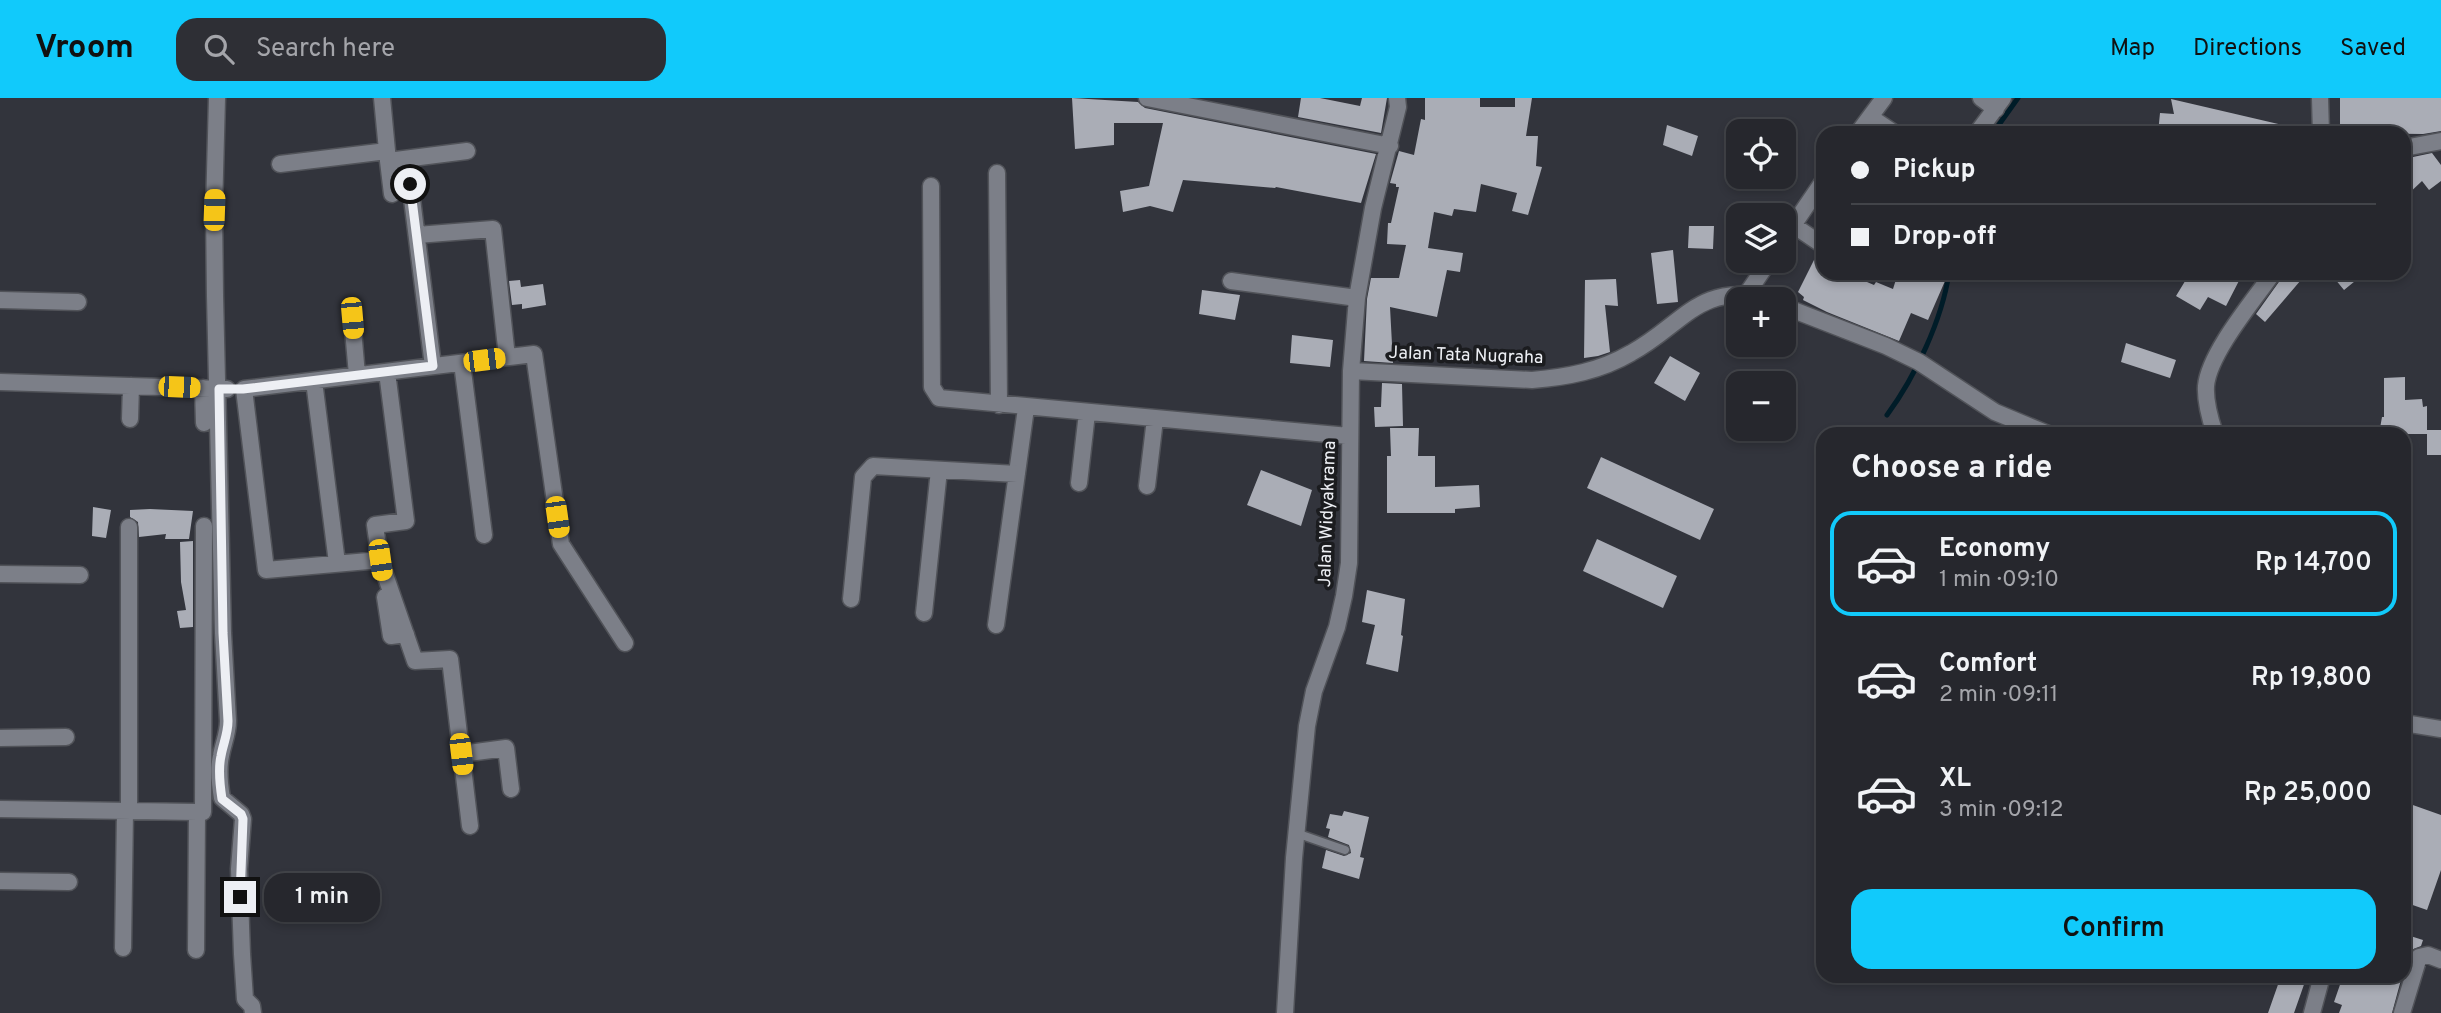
<!DOCTYPE html>
<html lang="en">
<head>
<meta charset="utf-8">
<style>
  :root { --surface:#26272d; --page:#2e2f35; --text:#f1f3f6; --muted:#a4a5aa; --line:#424449; --accent:#11cafb }
  body { margin:0; font-family:Overpass,sans-serif; background:var(--page); color:var(--text); height:100vh; display:flex; flex-direction:column; font-size:26px; white-space:nowrap }
  * { box-sizing:border-box; margin:0 }
  p { font-size:23px; color:var(--muted) }
  .icon { flex:none; width:38px; height:38px; fill:none; stroke:currentColor; stroke-width:2; stroke-linecap:round; stroke-linejoin:round }
  .map { position:relative; flex:1; overflow:hidden }
  .details { position:absolute; left:1816px; top:329px; width:595px; height:556px; display:flex; flex-direction:column; background:var(--surface); border-radius:21px; box-shadow:0 4px 10px #0003,0 0 0 2px var(--line) }
  .details>* { flex:none }
  .top-card { position:absolute; left:1816px; top:28px; width:595px; height:154px; border-radius:21px; box-shadow:0 4px 10px #0003,0 0 0 2px var(--line); display:grid; align-content:center; height:154px; padding:0 35px; background:var(--surface) }
  .buttons { position:absolute; left:1726px; top:21px; display:grid; gap:14px }
  .buttons a { display:grid; place-items:center; width:70px; height:70px; border-radius:14px; background:var(--surface); box-shadow:0 4px 10px #0003,0 0 0 2px var(--line); font-size:35px }
  .end { position:absolute; width:32px; height:32px; margin:-16px; border:9px solid #edeff4; background:#111; box-shadow:0 0 0 4px #111 }
  .from { border-radius:50% }
  .bubble { position:absolute; height:49px; border-radius:21px; background:var(--surface); box-shadow:0 4px 10px #0003,0 0 0 2px var(--line); font-size:23px; font-weight:600; line-height:49px; text-align:center }
  .car { position:absolute; width:21px; height:42px; margin:-21px -10px; border-radius:9px; box-shadow:0 0 5px 2px #0007; background:linear-gradient(#f5c518 24%,#345 0 40%,#f5c518 0 76%,#345 0 86%,#f5c518 0) }
  .top-card b { display:flex; align-items:center; gap:24px; height:66px; font-size:26px }
  .top-card b+b { border-top:2px solid var(--line) }
  .top-card i { width:18px; height:18px; background:var(--text) }
  ul { padding:0; list-style:none }
  li { display:flex; align-items:center; gap:21px; height:105px; margin:0 14px 10px; padding:0 21px; border:4px solid transparent; border-radius:21px }
  li div { flex:1 }
  li b { display:block; font-size:26px }
  li em { font-style:normal; font-weight:600 }
  li.on { border-color:var(--accent) }
  li>.icon { width:63px; height:63px; stroke-width:1.5 }
  h2 { padding:0 35px; font-size:32px; line-height:84px }
  .action { display:flex; gap:14px; margin-top:auto; padding:14px 35px }
  .action a { flex:1; height:80px; border-radius:21px; background:var(--accent); color:#111; font-size:28px; font-weight:600; line-height:80px; text-align:center }
  header { display:flex; align-items:center; gap:42px; box-sizing:border-box; height:98px; padding:0 35px; background:var(--accent); color:#111 }
  header strong { font-size:33px }
  nav { display:flex; gap:38px; margin-inline-start:auto; font-size:24px }
  .search { width:490px; height:63px; background:var(--page); display:flex; align-items:center; gap:18px; box-sizing:border-box; padding:0 24px; border-radius:21px; color:var(--muted); font-size:26px }
  .map>svg:first-child { display:block }
  .lines { fill:none; stroke-linecap:round; stroke-linejoin:round }
  .stream { stroke:#001c28; stroke-width:5 }
  .building { fill:#aaadb6 }
  .lane-casing { stroke:#515359; stroke-width:11 }
  .street-casing { stroke:#515359; stroke-width:19 }
  .lane { stroke:#7c7f88; stroke-width:8 }
  .street { stroke:#7c7f88; stroke-width:16 }
  .route { stroke:#edeff4; stroke-width:9 }
  .labels { text-anchor:middle; dominant-baseline:central; stroke-width:7; stroke-linejoin:round; paint-order:stroke }
  .street-label { font-size:18px; fill:#edeff4; stroke:#1b1c1f }
</style>
</head>
<body>
<header>
<strong>Vroom</strong>
<div class="search"><svg class="icon" aria-label="search" viewBox="0 0 24 24"><circle cx="10" cy="10" r="6"/><path d="M15 15l6 6"/></svg>Search here</div>
<nav><a>Map</a><a>Directions</a><a>Saved</a></nav>
</header>
<div class="map">
<svg width="2441" height="915" viewBox="0 0 2441 915">
  <rect width="100%" height="100%" fill="#32343c"/>
  <g class="lines">
    <path class="stream" d="M 1993,35 L 2018,0
      M 1887,317 C 1915,279 1942,222 1949,175"/>
  </g>
  <path class="building" d="M 1072,0 L 1138,4 L 1145,10 L 1376,56 L 1361,105 L 1276,89 L 1275,90 L 1183,82 L 1173,114 L 1150,108 L 1123,114 L 1120,93 L 1149,88 L 1163,25 L 1114,25 L 1114,47 L 1075,51 Z
    M 1301,0 L 1320,0 L 1360,8 L 1362,0 L 1387,0 L 1381,35 L 1298,19 Z
    M 1425,0 L 1480,0 L 1480,9 L 1515,9 L 1515,0 L 1532,0 L 1526,38 L 1538,38 L 1536,68 L 1542,69 L 1528,117 L 1512,113 L 1517,95 L 1481,86 L 1476,114 L 1454,111 L 1452,118 L 1434,114 L 1428,150 L 1463,155 L 1460,174 L 1447,172 L 1437,219 L 1390,209 L 1393,265 L 1364,263 L 1367,201 L 1371,180 L 1399,180 L 1406,147 L 1387,146 L 1388,125 L 1391,125 L 1399,89 L 1396,89 L 1396,86 L 1390,85 L 1399,53 L 1414,57 L 1421,21 L 1425,22 Z
    M 2340,0 L 2441,0 L 2441,33 L 2423,36 L 2340,35 Z
    M 2171,1 L 2291,29 L 2290,35 L 2158,35 L 2160,15 L 2174,16 Z
    M 1667,27 L 1698,38 L 1692,58 L 1663,47 Z
    M 2432,55 L 2441,67 L 2441,83 L 2429,92 L 2422,83 L 2405,99 L 2405,66 L 2413,59 Z
    M 1689,128 L 1714,128 L 1713,151 L 1688,150 Z
    M 1673,152 L 1678,204 L 1657,206 L 1651,155 Z
    M 1817,156 L 1824,158 L 1824,175 L 1846,175 L 1874,187 L 1876,184 L 1893,191 L 1898,175 L 1925,175 L 1945,183 L 1928,222 L 1911,215 L 1899,243 L 1827,214 L 1803,202 L 1804,199 L 1798,194 Z
    M 2190,175 L 2260,175 L 2254,183 L 2243,175 L 2226,208 L 2208,199 L 2200,212 L 2176,198 Z
    M 2283,175 L 2307,175 L 2265,224 L 2256,216 L 2281,181 Z
    M 2330,175 L 2365,175 L 2344,192 Z
    M 1616,181 L 1618,208 L 1605,207 L 1610,254 L 1598,258 L 1584,260 L 1585,182 Z
    M 520,182 L 521,189 L 543,186 L 546,207 L 522,211 L 522,206 L 512,207 L 509,183 Z
    M 1202,192 L 1240,197 L 1235,222 L 1199,216 Z
    M 1292,237 L 1333,242 L 1330,269 L 1290,265 Z
    M 2126,245 L 2176,262 L 2170,280 L 2121,264 Z
    M 1670,258 L 1700,275 L 1685,303 L 1654,285 Z
    M 2405,279 L 2405,302 L 2422,301 L 2423,309 L 2427,308 L 2427,336 L 2379,336 L 2382,319 L 2384,319 L 2384,280 Z
    M 1382,285 L 1402,286 L 1403,328 L 1375,329 L 1374,309 L 1381,309 Z
    M 1390,330 L 1419,330 L 1418,358 L 1435,358 L 1435,389 L 1479,387 L 1480,409 L 1455,411 L 1455,415 L 1387,415 L 1387,358 L 1391,358 Z
    M 2427,332 L 2441,332 L 2441,357 L 2427,357 Z
    M 1601,359 L 1714,411 L 1700,442 L 1587,390 Z
    M 1261,372 L 1312,392 L 1301,428 L 1247,407 Z
    M 93,409 L 111,412 L 106,440 L 92,438 Z
    M 150,411 L 193,413 L 189,441 L 165,441 L 166,436 L 139,439 L 138,424 L 130,419 L 130,412 Z
    M 1597,441 L 1677,478 L 1663,510 L 1583,473 Z
    M 193,443 L 193,529 L 180,530 L 177,513 L 186,512 L 181,484 L 180,444 Z
    M 1367,492 L 1405,501 L 1401,537 L 1403,538 L 1398,574 L 1366,566 L 1375,527 L 1362,524 Z
    M 2410,706 L 2441,717 L 2441,772 L 2427,812 L 2404,804 L 2404,723 Z
    M 1344,713 L 1369,719 L 1360,759 L 1364,760 L 1359,781 L 1322,770 L 1326,752 L 1344,758 L 1351,755 L 1349,747 L 1328,739 L 1330,731 L 1326,730 L 1330,716 L 1342,718 Z
    M 2404,836 L 2423,842 L 2421,848 L 2411,852 L 2404,871 Z
    M 2281,878 L 2307,878 L 2294,915 L 2268,915 Z
    M 2343,878 L 2402,878 L 2392,915 L 2339,915 L 2342,907 L 2334,904 Z"/>
  <g class="lines">
    <defs>
      <path id="lane" d="M 1296,735 L 1345,752"/>
      <path id="street" d="M 217,0 L 214,112 L 215,198 L 223,535 L 228,623 C 228,636 223,646 221,658 C 218,671 220,688 222,700 L 241,716 L 243,721 L 239,771 L 242,856 L 245,901 L 252,908 L 253,915
        M 382,0 L 388,63 L 467,53
        M 1147,0 L 1390,48
        M 1981,0 L 1996,11
        M 2320,0 L 2321,35
        M 1870,19 L 1894,35
        M 1858,35 L 1884,0
        M 1977,35 L 2003,0
        M 2404,50 L 2441,43
        M 407,61 L 433,268
        M 388,63 L 392,96
        M 280,66 L 387,53
        M 997,75 L 999,307
        M 931,88 L 932,289 L 939,300 L 1349,338
        M 1793,127 L 1824,148
        M 417,137 L 493,131 L 507,259
        M 1783,142 L 1824,82
        M 1231,183 L 1357,200
        M 1746,197 L 1769,163
        M 0,202 L 78,204
        M 1783,208 L 1886,248 L 1919,264 L 1995,314 L 2048,336
        M 352,220 L 357,277
        M 462,265 L 484,437
        M 1351,273 L 1532,282 C 1568,279 1600,273 1631,255 C 1683,227 1699,184 1766,201
        M 314,283 L 337,465
        M 0,284 L 227,291
        M 203,290 L 204,325
        M 130,321 L 131,288
        M 2215,336 C 2210,321 2205,304 2206,288 C 2209,255 2254,202 2273,175
        M 1079,385 L 1087,315
        M 1147,388 L 1155,321
        M 381,470 L 375,427 L 406,423 L 387,274
        M 0,476 L 80,477
        M 385,499 L 391,538 L 406,536
        M 851,501 L 863,379 L 873,368 L 1017,376
        M 924,515 L 939,372
        M 996,527 L 1026,310
        M 2404,625 L 2441,631
        M 0,640 L 66,639
        M 461,656 L 506,650 L 511,691
        M 0,711 L 197,714 L 196,852
        M 129,713 L 129,429
        M 197,714 L 203,714 L 204,428
        M 470,728 L 450,561 L 415,563 L 380,462 L 266,472 L 244,291 L 534,256 L 561,446 L 625,545
        M 0,783 L 69,784
        M 123,850 L 125,713
        M 1285,915 L 1294,760 L 1307,628 L 1314,593 L 1337,529 L 1344,498 L 1349,465 L 1351,273 L 1357,200 L 1373,110 L 1398,9 L 1397,0
        M 2312,915 L 2322,878
        M 2402,915 L 2419,859 L 2428,857 L 2441,862"/>
    </defs>
    <use href="#lane" class="lane-casing"/>
    <use href="#street" class="street-casing"/>
    <use href="#lane" class="lane"/>
    <use href="#street" class="street"/>
  </g>
  <g class="lines">
    <path class="route" d="M 240,799 L 243,721 L 241,716 L 222,701 C 220,688 218,671 221,658 C 223,646 228,636 228,623 L 223,535 L 219,291 L 243,291 L 433,268 L 410,86"/>
  </g>
  <g class="labels">
    <g class="street-label">
      <text transform="translate(1466 258) rotate(2)">Jalan Tata Nugraha</text>
      <text transform="translate(1328 416) rotate(-88)">Jalan Widyakrama</text>
    </g>
  </g>
</svg>
<div class="buttons">
<a><svg class="icon" aria-label="locate" viewBox="0 0 24 24"><circle cx="12" cy="12" r="6"/><path d="M12 2v4M12 18v4M2 12h4M18 12h4"/></svg></a>
<a><svg class="icon" aria-label="layers" viewBox="0 0 24 24"><path d="M12 4l9 5-9 5-9-5zM3 14l9 5 9-5"/></svg></a>
<a>+</a>
<a>−</a>
</div>
<i class="end from" style="left:410px;top:86px"></i>
<i class="end" style="left:240px;top:799px"></i>
<div class="bubble" style="left:264px;top:775px;width:116px">1 min</div>
<i class="car" style="left:214px;top:112px;rotate:2deg"></i>
<i class="car" style="left:352px;top:220px;rotate:175deg"></i>
<i class="car" style="left:484px;top:262px;rotate:83deg"></i>
<i class="car" style="left:179px;top:289px;rotate:92deg"></i>
<i class="car" style="left:557px;top:419px;rotate:172deg"></i>
<i class="car" style="left:380px;top:462px;rotate:172deg"></i>
<i class="car" style="left:461px;top:656px;rotate:173deg"></i>
<div class="top-card">
<b><i class="from"></i>Pickup</b>
<b><i></i>Drop-off</b>
</div>
<section class="details">
<h2>Choose a ride</h2>
<ul>
<li class="on"><svg class="icon" aria-label="car" viewBox="0 0 24 24"><path d="M5 17H2v-5l4-1 3-4h7l3 4 3 1v5h-3M9 17h6M6 11h13"/><circle cx="7" cy="17" r="2"/><circle cx="17" cy="17" r="2"/></svg><div><b>Economy</b><p>1 min · 09:10</p></div><em>Rp 14,700</em></li>
<li><svg class="icon" aria-label="car" viewBox="0 0 24 24"><path d="M5 17H2v-5l4-1 3-4h7l3 4 3 1v5h-3M9 17h6M6 11h13"/><circle cx="7" cy="17" r="2"/><circle cx="17" cy="17" r="2"/></svg><div><b>Comfort</b><p>2 min · 09:11</p></div><em>Rp 19,800</em></li>
<li><svg class="icon" aria-label="car" viewBox="0 0 24 24"><path d="M5 17H2v-5l4-1 3-4h7l3 4 3 1v5h-3M9 17h6M6 11h13"/><circle cx="7" cy="17" r="2"/><circle cx="17" cy="17" r="2"/></svg><div><b>XL</b><p>3 min · 09:12</p></div><em>Rp 25,000</em></li>
</ul>
<div class="action"><a>Confirm</a></div>
</section>
</div>
</body>
</html>
